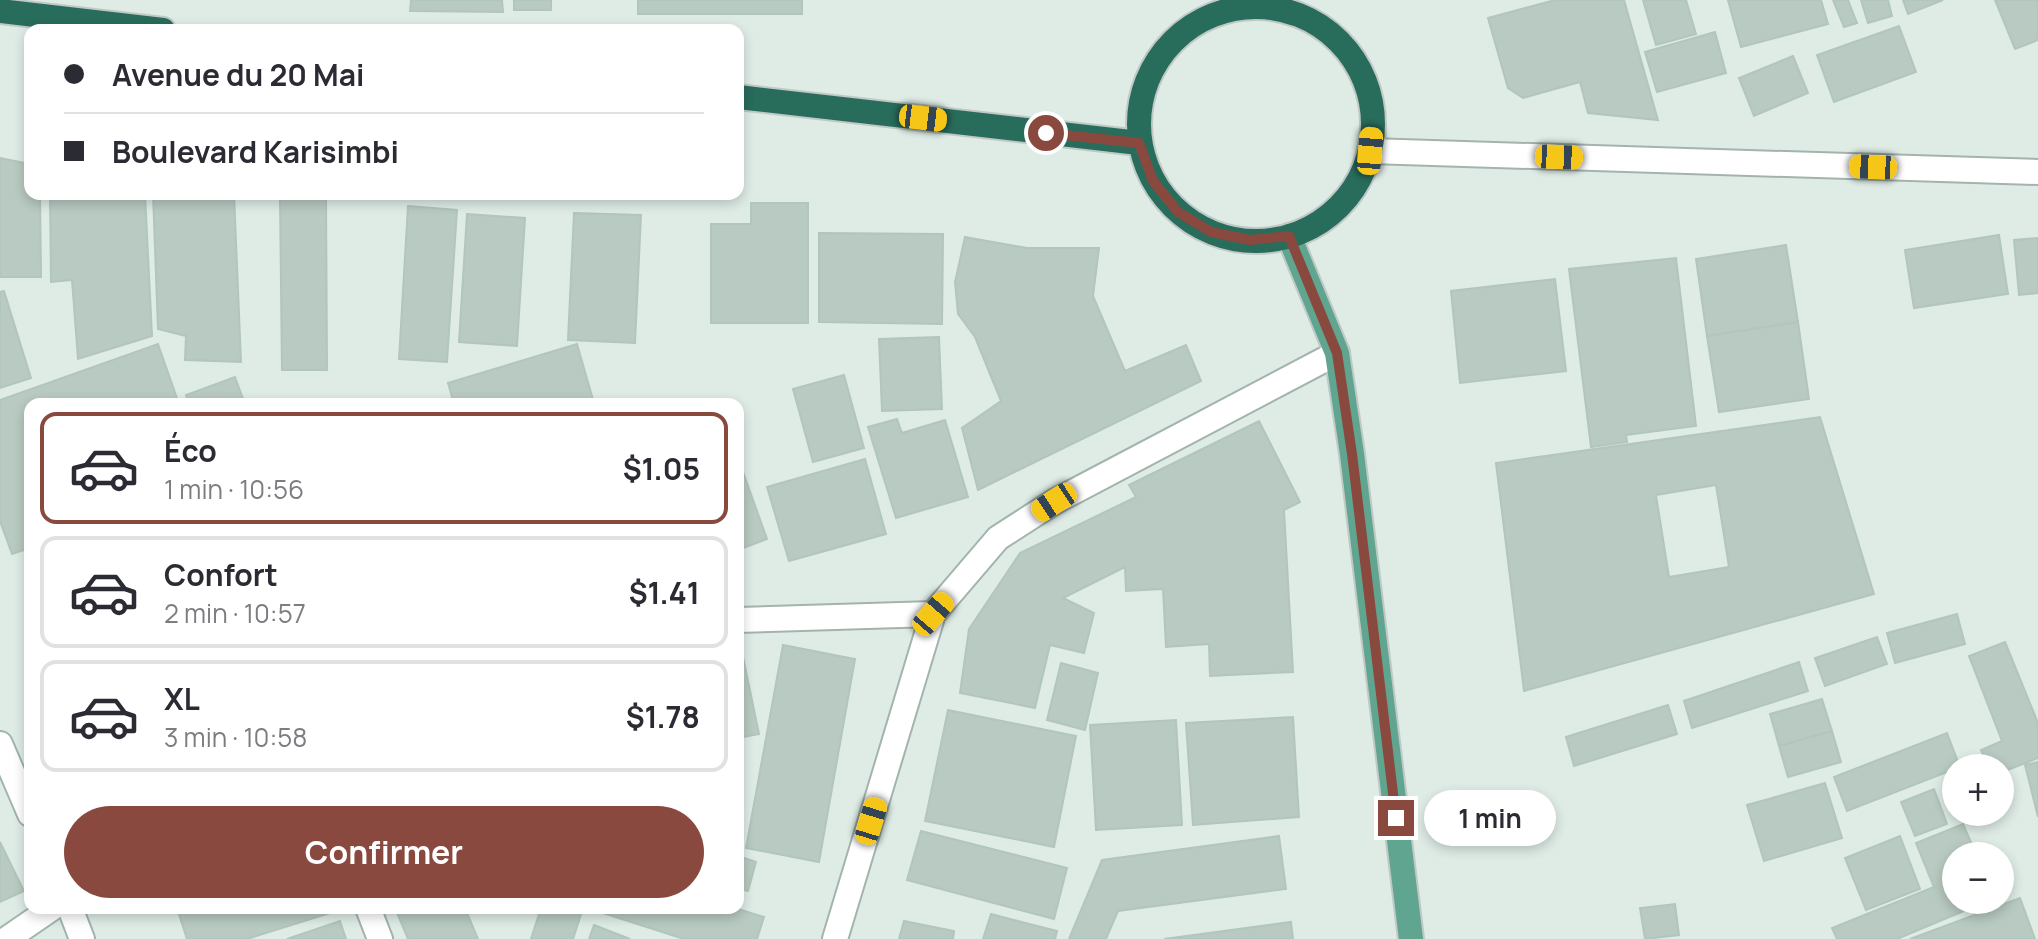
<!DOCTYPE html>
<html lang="fr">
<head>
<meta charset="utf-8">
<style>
  :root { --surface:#fff; --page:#f2f2f3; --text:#2b2b33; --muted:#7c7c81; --line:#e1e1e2; --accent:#8a493e }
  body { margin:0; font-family:Manrope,sans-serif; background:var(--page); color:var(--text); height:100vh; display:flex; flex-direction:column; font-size:30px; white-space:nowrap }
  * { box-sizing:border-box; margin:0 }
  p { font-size:26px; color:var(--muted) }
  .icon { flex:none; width:44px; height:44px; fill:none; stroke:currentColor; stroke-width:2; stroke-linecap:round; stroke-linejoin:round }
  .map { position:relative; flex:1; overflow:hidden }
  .side { position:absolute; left:24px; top:398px; width:720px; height:516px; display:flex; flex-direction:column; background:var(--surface); border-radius:16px; box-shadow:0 4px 12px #0003 }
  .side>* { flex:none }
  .guide { position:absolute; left:24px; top:24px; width:720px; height:176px; border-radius:16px; box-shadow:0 4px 12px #0003; display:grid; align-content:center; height:176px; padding:0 40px; background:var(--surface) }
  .fabs { position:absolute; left:1942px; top:754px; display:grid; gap:16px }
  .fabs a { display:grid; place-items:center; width:72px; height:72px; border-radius:50%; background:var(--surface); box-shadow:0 4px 12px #0003; font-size:40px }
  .end { position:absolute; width:36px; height:36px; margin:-18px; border:10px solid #8a493e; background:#fff; box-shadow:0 0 0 4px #fff }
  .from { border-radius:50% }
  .bubble { position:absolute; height:56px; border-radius:28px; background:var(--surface); box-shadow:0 4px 12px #0003; font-size:26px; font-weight:700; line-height:56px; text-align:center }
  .car { position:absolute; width:24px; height:48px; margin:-24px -12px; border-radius:10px; box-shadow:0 0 6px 2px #0007; background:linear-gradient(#f5c518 24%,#345 0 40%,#f5c518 0 76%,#345 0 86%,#f5c518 0) }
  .guide b { display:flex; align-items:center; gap:28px; height:76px; font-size:30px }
  .guide b+b { border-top:2px solid var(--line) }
  .guide i { width:20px; height:20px; background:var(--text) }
  ul { padding:14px 0 0; list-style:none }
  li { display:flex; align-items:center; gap:24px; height:112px; margin:0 16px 12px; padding:0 24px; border:4px solid var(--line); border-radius:16px }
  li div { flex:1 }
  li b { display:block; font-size:30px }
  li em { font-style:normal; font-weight:700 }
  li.current { border-color:var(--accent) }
  li>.icon { width:72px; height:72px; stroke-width:1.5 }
  .button { display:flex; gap:16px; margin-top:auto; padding:16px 40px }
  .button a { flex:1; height:92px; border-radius:48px; background:var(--accent); color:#fff; font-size:32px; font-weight:700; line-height:92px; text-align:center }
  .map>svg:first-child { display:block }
  .building { fill:#b8cac1; stroke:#b1c6bc; stroke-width:2; fill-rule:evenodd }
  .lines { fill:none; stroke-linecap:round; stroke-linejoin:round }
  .street-casing { stroke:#a2b4ad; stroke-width:28 }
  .primary-casing { stroke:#c0c9c6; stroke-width:28 }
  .highway-casing { stroke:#c0c9c6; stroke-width:28 }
  .street { stroke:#fff; stroke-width:24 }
  .primary { stroke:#60a590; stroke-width:24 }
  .highway { stroke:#286c5b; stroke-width:24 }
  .route { stroke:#8a493e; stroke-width:10 }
</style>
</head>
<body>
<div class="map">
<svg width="2038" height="939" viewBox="0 0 2038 939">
  <rect width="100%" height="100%" fill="#dfece6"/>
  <path class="building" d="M 411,0 L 502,0 L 503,12 L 410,11 Z
    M 514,0 L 551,0 L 551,10 L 514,10 Z
    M 638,0 L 802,0 L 802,14 L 638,14 Z
    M 1555,0 L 1624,0 L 1658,120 L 1588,113 L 1580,82 L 1523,98 L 1508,88 L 1488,18 Z
    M 1643,0 L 1686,0 L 1696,34 L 1656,45 Z
    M 1728,0 L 1821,0 L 1828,24 L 1741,47 Z
    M 1833,0 L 1848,0 L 1857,23 L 1844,27 Z
    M 1861,0 L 1888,0 L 1892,16 L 1868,23 Z
    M 1903,0 L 1943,0 L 1908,14 Z
    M 1995,0 L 2038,0 L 2038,40 L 2015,49 Z
    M 1899,26 L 1916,72 L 1834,102 L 1817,55 Z
    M 1715,32 L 1726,73 L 1657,92 L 1645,52 Z
    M 1793,56 L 1808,93 L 1754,116 L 1739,78 Z
    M 0,158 L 30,164 L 30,194 L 40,194 L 41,277 L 0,277 Z
    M 50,194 L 145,194 L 152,336 L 78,359 L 72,280 L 51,282 Z
    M 153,194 L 234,194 L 241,362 L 185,360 L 186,336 L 158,329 Z
    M 280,198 L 326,198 L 327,370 L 282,370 Z
    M 751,203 L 808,203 L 808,323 L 711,323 L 711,224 L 751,224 Z
    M 408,206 L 457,210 L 447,362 L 399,359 Z
    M 574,213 L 641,215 L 635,343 L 568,340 Z
    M 467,214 L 525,218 L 517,346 L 459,342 Z
    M 819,233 L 943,234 L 942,324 L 819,322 Z
    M 1999,235 L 2008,294 L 1914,308 L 1905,250 Z
    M 965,237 L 1027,248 L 1099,248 L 1093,296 L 1125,371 L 1186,345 L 1201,381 L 978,490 L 962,428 L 1001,401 L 975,337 L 958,314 L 955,282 Z
    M 2038,238 L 2038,293 L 2019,295 L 2014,240 Z
    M 1786,245 L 1798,322 L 1707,336 L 1696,259 Z
    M 1676,258 L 1696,426 L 1626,435 L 1627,442 L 1591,447 L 1569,269 Z
    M 1555,279 L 1566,371 L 1460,383 L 1451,291 Z
    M 4,291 L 31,378 L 0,388 L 0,292 Z
    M 1798,322 L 1809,399 L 1719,412 L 1707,336 Z
    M 939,337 L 942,409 L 882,411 L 879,339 Z
    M 158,344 L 179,404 L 30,404 L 30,548 L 12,554 L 0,521 L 0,400 Z
    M 577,344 L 594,403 L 454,404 L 448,383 Z
    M 844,375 L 864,448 L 813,462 L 793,389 Z
    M 235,377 L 245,404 L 189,404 L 186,395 Z
    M 1820,417 L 1874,594 L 1524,691 L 1496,463 ZM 1716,485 L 1729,567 L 1669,577 L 1656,495 Z
    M 897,419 L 902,433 L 945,420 L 968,497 L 896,518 L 868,427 Z
    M 1259,421 L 1300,502 L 1284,510 L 1293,672 L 1210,676 L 1209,644 L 1166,647 L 1163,589 L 1126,591 L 1125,567 L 1063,598 L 1094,613 L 1084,653 L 1050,645 L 1035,708 L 960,693 L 969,629 L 1020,553 L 1136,497 L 1129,485 Z
    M 738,458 L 767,539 L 738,550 Z
    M 865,459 L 886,534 L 789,561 L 767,487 Z
    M 1957,614 L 1965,644 L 1895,663 L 1887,633 Z
    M 1877,637 L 1887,664 L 1825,686 L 1815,658 Z
    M 2005,642 L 2038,723 L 2038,758 L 2000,773 L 2000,768 L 1989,768 L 1981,750 L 2002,741 L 1969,656 Z
    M 783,645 L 855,659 L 819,862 L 746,848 Z
    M 741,647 L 759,734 L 738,738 L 738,648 Z
    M 1799,662 L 1808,691 L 1692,728 L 1684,701 Z
    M 1061,663 L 1098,673 L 1085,730 L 1047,720 Z
    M 1822,699 L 1832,731 L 1779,746 L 1770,714 Z
    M 1668,705 L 1677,734 L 1574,766 L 1566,737 Z
    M 948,710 L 1076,736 L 1054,847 L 925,821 Z
    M 1293,717 L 1299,817 L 1193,825 L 1186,723 Z
    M 1176,720 L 1182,825 L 1096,830 L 1090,725 Z
    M 1832,731 L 1841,762 L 1788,777 L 1779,746 Z
    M 1947,733 L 1960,767 L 1847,811 L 1834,777 Z
    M 2038,762 L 2038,817 L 2025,765 Z
    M 1825,783 L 1842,838 L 1764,861 L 1747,805 Z
    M 1934,789 L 1947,824 L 1915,836 L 1901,802 Z
    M 1963,824 L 1977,856 L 1956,856 L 1956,900 L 1990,900 L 1897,939 L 1837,939 L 1832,928 L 1934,887 L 1916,843 Z
    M 921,831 L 1067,868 L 1054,919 L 907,880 Z
    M 1279,836 L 1286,889 L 1118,911 L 1106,939 L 1069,939 L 1102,860 Z
    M 1900,836 L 1920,889 L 1866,910 L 1845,858 Z
    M 0,842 L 24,891 L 0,902 Z
    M 738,856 L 756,862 L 748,891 L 738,888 Z
    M 2020,898 L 2035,939 L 1910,939 Z
    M 1675,904 L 1679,935 L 1645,939 L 1640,908 Z
    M 177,908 L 332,908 L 333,912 L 247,939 L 187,939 Z
    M 395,908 L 465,908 L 478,939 L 408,939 Z
    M 541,908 L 583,908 L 573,939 L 531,939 Z
    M 594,908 L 735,908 L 764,917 L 757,939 L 684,939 L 593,910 Z
    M 991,914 L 1057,931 L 1055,939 L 983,939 Z
    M 340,921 L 346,939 L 287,939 Z
    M 904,921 L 954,931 L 953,939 L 899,939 Z
    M 1291,922 L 1293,939 L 1164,939 Z
    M 594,925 L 630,939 L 589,939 Z"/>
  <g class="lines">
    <defs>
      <path id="street" d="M 1370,151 L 2038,172
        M 738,620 L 933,614
        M 0,744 L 30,814
        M 70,908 L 82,939
        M 368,908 L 380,939
        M 7,939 L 52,908
        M 835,939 L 933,614 L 998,538 L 1054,502 L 1337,353"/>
      <path id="primary" d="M 1289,236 L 1337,353 L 1352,454 L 1411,939"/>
      <path id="highway" d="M1139 124a117 117 0 1 1 234 0a117 117 0 1 1-234 0Z
        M 0,11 L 163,30
        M 738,97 L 1139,143"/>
    </defs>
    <use href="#street" class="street-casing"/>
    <use href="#primary" class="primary-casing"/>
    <use href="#highway" class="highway-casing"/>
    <use href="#street" class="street"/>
    <use href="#primary" class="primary"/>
    <use href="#highway" class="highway"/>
  </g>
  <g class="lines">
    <path class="route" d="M 1046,133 L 1139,143 L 1153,181 L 1178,212 L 1211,232 L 1250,240 L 1289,236 L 1337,353 L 1352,454 L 1396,818"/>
  </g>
</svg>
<div class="fabs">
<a>+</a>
<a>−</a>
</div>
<i class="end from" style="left:1046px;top:133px"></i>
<i class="end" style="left:1396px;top:818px"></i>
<div class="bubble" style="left:1424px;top:790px;width:132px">1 min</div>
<i class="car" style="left:923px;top:118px;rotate:97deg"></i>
<i class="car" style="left:1370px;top:151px;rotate:5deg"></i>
<i class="car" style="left:1559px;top:157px;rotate:92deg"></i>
<i class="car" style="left:1873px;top:167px;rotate:272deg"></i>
<i class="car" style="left:1054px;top:502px;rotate:237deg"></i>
<i class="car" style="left:933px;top:614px;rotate:41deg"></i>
<i class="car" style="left:871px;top:821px;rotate:17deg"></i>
<div class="guide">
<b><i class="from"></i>Avenue du 20 Mai</b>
<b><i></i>Boulevard Karisimbi</b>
</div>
<section class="side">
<ul>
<li class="current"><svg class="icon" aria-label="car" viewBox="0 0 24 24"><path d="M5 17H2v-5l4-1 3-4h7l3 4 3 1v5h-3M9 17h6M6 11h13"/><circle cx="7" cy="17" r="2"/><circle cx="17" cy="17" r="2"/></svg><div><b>Éco</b><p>1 min · 10:56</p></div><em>$1.05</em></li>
<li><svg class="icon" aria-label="car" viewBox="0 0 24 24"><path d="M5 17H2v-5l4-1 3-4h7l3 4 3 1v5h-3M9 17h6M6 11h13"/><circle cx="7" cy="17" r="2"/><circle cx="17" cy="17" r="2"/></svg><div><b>Confort</b><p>2 min · 10:57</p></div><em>$1.41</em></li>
<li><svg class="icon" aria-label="car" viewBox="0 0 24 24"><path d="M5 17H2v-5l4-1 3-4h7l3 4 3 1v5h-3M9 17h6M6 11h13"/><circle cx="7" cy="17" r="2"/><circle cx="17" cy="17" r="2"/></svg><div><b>XL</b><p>3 min · 10:58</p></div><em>$1.78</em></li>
</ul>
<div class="button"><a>Confirmer</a></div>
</section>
</div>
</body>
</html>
